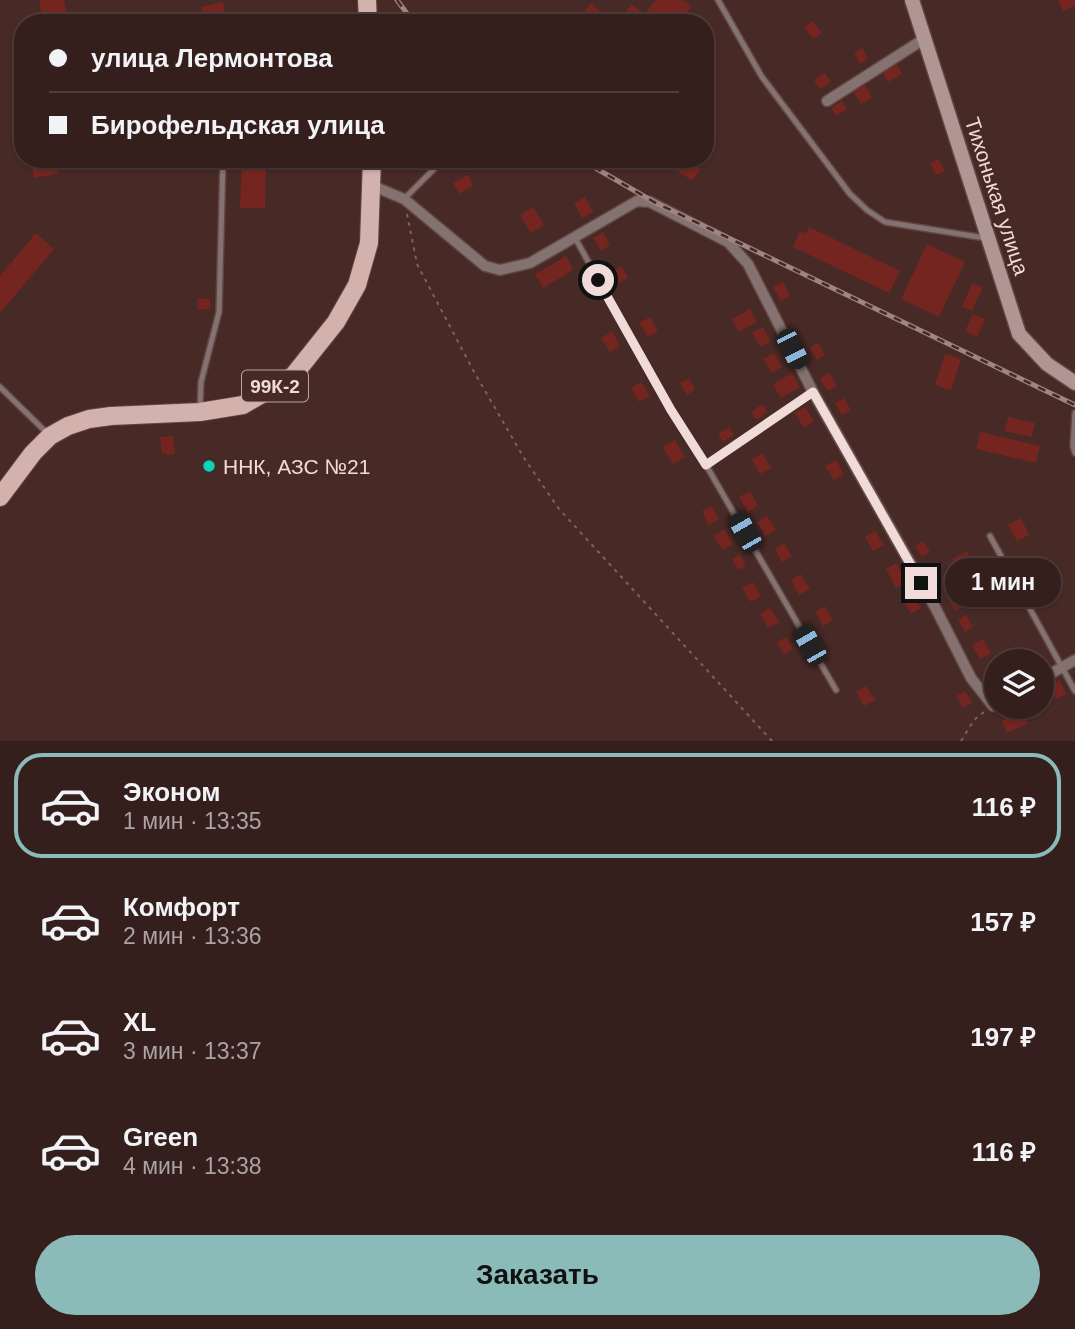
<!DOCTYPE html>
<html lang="ru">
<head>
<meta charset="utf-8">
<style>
  :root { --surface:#351f1c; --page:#402c29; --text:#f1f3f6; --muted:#aaa2a3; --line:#4f3d3b; --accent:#8bbbb9 }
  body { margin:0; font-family:Helvetica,sans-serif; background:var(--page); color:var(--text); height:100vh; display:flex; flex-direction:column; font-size:26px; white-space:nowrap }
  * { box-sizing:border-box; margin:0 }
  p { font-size:23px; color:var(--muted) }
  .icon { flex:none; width:38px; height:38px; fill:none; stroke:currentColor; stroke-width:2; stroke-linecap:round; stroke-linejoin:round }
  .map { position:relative; height:741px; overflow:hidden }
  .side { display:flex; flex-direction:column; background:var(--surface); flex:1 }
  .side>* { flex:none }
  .top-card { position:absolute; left:14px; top:14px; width:700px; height:154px; border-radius:28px; box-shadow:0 2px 5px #0004,0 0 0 2px var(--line); display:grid; align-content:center; height:154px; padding:0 35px; background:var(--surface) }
  .buttons { position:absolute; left:984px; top:649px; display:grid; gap:14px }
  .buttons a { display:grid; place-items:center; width:70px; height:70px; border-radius:50%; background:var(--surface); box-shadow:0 2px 5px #0004,0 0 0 2px var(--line); font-size:35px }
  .end { position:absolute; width:32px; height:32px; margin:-16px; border:9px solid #f0dbd8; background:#111; box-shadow:0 0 0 4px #111 }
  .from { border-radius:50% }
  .bubble { position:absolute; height:49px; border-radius:24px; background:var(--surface); box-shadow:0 2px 5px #0004,0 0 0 2px var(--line); font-size:23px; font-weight:700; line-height:49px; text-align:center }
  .car { position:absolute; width:21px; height:42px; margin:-21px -10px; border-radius:9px; box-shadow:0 0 5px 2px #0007; background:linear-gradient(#222 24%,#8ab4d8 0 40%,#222 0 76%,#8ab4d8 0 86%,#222 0) }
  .top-card b { display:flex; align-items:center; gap:24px; height:66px; font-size:26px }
  .top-card b+b { border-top:2px solid var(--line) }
  .top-card i { width:18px; height:18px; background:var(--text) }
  ul { padding:12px 0 0; list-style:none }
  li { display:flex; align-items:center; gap:21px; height:105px; margin:0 14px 10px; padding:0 21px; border:4px solid transparent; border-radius:28px }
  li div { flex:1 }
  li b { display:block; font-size:26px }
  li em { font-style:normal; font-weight:700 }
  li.active { border-color:var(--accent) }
  li>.icon { width:63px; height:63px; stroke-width:1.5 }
  .action { display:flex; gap:14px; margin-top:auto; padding:14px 35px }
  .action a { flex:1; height:80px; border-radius:42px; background:var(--accent); color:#111; font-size:28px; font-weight:700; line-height:80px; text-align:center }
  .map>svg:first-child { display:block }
  .building { fill:#752520 }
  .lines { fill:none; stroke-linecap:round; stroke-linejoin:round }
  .lane-casing { stroke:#624542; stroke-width:8 }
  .street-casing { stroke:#624542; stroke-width:13 }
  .secondary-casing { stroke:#624542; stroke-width:17 }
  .primary-casing { stroke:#624542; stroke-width:20 }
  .path { stroke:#7d625f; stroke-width:2; stroke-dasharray:3.5 5; stroke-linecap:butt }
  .lane { stroke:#837270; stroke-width:5 }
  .street { stroke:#837270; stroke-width:10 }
  .secondary { stroke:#b09693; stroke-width:14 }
  .primary { stroke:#d3b1ad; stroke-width:18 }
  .rail-casing { stroke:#9f8582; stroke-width:5 }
  .rail { stroke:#472926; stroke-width:2.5; stroke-dasharray:8; stroke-linecap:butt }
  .route { stroke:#f0dbd8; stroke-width:9 }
  .poi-dot { fill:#07d5b6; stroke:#472926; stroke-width:2.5 }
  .labels { text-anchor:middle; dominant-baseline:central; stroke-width:5; stroke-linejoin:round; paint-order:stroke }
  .shield { fill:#472926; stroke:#bda6a3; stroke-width:2 }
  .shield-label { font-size:19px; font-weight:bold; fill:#f0dbd8 }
  .street-label { font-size:21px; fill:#f0dbd8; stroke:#472926 }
  .poi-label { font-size:21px; fill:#f0dbd8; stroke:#472926; text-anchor:start }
</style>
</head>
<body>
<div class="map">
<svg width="1075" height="741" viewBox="0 0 1075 741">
  <rect width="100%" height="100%" fill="#472926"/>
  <path class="building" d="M 39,0 L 64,0 L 68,23 L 43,23 Z
    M 656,0 L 683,0 L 692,7 L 678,23 L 618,21 L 632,4 L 644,14 Z
    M 1058,0 L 1075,0 L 1075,6 L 1063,11 Z
    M 223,2 L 227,23 L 204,23 L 201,7 Z
    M 591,3 L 604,15 L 598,23 L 575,23 Z
    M 813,21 L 822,33 L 813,39 L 804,27 Z
    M 862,48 L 868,59 L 860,64 L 854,53 Z
    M 896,63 L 902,74 L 888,82 L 882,72 Z
    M 825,73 L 831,82 L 820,89 L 814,80 Z
    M 865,85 L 872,98 L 861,104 L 853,91 Z
    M 842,101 L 847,109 L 836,116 L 831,108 Z
    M 31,159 L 57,159 L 59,173 L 34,178 Z
    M 242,159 L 266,159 L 265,208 L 240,208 Z
    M 528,159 L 552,159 L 544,170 Z
    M 661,159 L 687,159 L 701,169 L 692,181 Z
    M 938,159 L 945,171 L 936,175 L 930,163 Z
    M 468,175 L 473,186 L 459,194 L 453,183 Z
    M 585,197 L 593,212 L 582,218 L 574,203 Z
    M 533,207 L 544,225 L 531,233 L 520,215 Z
    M 809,227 L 900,271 L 889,293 L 793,247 L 800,231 L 806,234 Z
    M 603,232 L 610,245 L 601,251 L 593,238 Z
    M 36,233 L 54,249 L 0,313 L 0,276 Z
    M 927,244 L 965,262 L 939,317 L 901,299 Z
    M 566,256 L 573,270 L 543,288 L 535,274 Z
    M 621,266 L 628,278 L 619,283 L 612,271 Z
    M 783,282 L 790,295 L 781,301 L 773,287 Z
    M 972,283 L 983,287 L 972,311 L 962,307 Z
    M 197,299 L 210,299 L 210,309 L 197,309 Z
    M 750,309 L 757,322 L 739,332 L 732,319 Z
    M 973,314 L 985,319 L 977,337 L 965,331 Z
    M 650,317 L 658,331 L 648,337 L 639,323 Z
    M 763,327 L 771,341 L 761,347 L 752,333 Z
    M 612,331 L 620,346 L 610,352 L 601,338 Z
    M 818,343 L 825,355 L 817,360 L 810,348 Z
    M 774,353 L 782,367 L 772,373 L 763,359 Z
    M 945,354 L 961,359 L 951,390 L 935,385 Z
    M 792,373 L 800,387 L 781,398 L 773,384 Z
    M 829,373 L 837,386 L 827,391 L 820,378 Z
    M 689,378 L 695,390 L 687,395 L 680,383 Z
    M 641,382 L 650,396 L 639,402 L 631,388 Z
    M 844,398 L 851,410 L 842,415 L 835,403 Z
    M 762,404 L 768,412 L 756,420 L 751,412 Z
    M 806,407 L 814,422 L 804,428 L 795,413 Z
    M 1008,417 L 1035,423 L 1032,437 L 1005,431 Z
    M 729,427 L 734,435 L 723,442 L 718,434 Z
    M 980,432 L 1040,446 L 1036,463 L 976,449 Z
    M 173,436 L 175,454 L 166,455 L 166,453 L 162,453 L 160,437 Z
    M 675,440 L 685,457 L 673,464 L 663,447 Z
    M 762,453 L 771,468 L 760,474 L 752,460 Z
    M 836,460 L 844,474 L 834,480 L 825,466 Z
    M 750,491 L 758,506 L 748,512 L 739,497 Z
    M 711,506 L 719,519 L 709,525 L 702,511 Z
    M 767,516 L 776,530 L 765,536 L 757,522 Z
    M 1021,518 L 1029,535 L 1017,541 L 1008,525 Z
    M 724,529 L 733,544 L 722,550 L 714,536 Z
    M 875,531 L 884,545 L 873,551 L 865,537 Z
    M 923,541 L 930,552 L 922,557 L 915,546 Z
    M 784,543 L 792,556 L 782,562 L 775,549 Z
    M 967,551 L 973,562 L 958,570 L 952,559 Z
    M 740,554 L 746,566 L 738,570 L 732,559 Z
    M 896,563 L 907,582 L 896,588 L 886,569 Z
    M 1032,571 L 1039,586 L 1028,591 L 1021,576 Z
    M 801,574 L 810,589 L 799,595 L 791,580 Z
    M 753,582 L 761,596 L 751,602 L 742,588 Z
    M 957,590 L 965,605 L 955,611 L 946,596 Z
    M 913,594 L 921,608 L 911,614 L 903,600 Z
    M 825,606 L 833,620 L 823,626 L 815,612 Z
    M 770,608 L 779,622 L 768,628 L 760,614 Z
    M 966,615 L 973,627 L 965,632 L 958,620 Z
    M 786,637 L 793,649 L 784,655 L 777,642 Z
    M 983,639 L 991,653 L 980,659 L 972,645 Z
    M 1059,680 L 1066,694 L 1056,699 L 1049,685 Z
    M 866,686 L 875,700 L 864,706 L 856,692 Z
    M 965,691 L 972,703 L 963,708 L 956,696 Z
    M 1023,711 L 1028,723 L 1007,733 L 1002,721 Z"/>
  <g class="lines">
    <defs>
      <path id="lane" d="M 718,0 L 762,77 L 850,194 L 867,210 L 885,222 L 985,238
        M 404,199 L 444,159
        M 574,236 L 671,410 L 706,465 L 836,690
        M 0,387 L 48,434
        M 200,409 L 201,382 L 219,312 L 223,159
        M 1075,413 L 1073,446 L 1075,453
        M 706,465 L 813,392
        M 990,536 L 1075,691"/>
      <path id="street" d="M 827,101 L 924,39
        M 373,186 L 404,199 L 485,266 L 500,270 L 530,263 L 637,201 L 650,202 L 728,242 L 748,264 L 813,392 L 935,607 L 971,678 L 993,706 L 996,704
        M 1041,679 L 1075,660"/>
      <path id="secondary" d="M 912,0 L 1019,334 L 1047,364 L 1075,383"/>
      <path id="primary" d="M 367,0 L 368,23
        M 0,497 L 33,453 L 50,436 L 68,426 L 89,419 L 111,416 L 200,412 L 243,405 L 293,376 L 336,322 L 357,285 L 369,243 L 372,159"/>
    </defs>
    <use href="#lane" class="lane-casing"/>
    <use href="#street" class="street-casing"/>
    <use href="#secondary" class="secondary-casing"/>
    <use href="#primary" class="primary-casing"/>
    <path class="path" d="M 407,214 L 417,264 L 473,370 L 524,458 L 559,509 L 772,741
      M 961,741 L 974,720 L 984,712"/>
    <use href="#lane" class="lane"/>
    <use href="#street" class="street"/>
    <use href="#secondary" class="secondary"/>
    <use href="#primary" class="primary"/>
    <defs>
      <path id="rail" d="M 397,0 L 414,23
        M 580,159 L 654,202 L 1075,405"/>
    </defs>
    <use href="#rail" class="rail-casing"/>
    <use href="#rail" class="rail"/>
  </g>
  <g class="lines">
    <path class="route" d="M 598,280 L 671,410 L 706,465 L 813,392 L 921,583"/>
  </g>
  <circle class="poi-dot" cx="209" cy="466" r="7"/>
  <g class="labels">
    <rect class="shield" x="242" y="370.5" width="66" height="31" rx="5"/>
    <g class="shield-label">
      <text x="275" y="386">99К-2</text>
    </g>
    <g class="street-label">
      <text transform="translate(997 196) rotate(72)">Тихонькая улица</text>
    </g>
    <g class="poi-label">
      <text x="223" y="466">ННК, АЗС №21</text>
    </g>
  </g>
</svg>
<div class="buttons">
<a><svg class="icon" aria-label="layers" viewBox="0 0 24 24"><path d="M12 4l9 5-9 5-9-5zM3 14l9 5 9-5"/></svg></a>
</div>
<i class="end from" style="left:598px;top:280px"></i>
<i class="end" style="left:921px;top:583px"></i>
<div class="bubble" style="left:945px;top:558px;width:116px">1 мин</div>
<i class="car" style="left:792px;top:349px;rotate:153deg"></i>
<i class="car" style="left:745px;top:532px;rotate:330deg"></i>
<i class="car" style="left:810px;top:645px;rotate:330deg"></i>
<div class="top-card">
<b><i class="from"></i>улица Лермонтова</b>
<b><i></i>Бирофельдская улица</b>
</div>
</div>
<section class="side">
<ul>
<li class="active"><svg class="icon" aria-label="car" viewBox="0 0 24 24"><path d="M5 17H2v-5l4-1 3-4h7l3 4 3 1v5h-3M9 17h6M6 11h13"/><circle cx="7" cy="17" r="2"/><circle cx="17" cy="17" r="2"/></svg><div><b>Эконом</b><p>1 мин · 13:35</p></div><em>116 ₽</em></li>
<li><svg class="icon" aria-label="car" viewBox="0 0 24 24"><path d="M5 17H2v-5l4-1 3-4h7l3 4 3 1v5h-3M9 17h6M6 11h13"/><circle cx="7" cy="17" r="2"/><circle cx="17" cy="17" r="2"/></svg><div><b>Комфорт</b><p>2 мин · 13:36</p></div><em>157 ₽</em></li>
<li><svg class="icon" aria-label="car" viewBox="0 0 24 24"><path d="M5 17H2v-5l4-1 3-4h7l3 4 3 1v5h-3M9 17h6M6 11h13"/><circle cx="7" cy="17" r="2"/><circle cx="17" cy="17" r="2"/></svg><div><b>XL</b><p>3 мин · 13:37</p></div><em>197 ₽</em></li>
<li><svg class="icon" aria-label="car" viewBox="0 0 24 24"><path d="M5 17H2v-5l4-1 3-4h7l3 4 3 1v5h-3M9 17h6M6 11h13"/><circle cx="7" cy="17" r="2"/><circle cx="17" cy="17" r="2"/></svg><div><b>Green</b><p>4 мин · 13:38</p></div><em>116 ₽</em></li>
</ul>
<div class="action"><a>Заказать</a></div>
</section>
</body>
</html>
